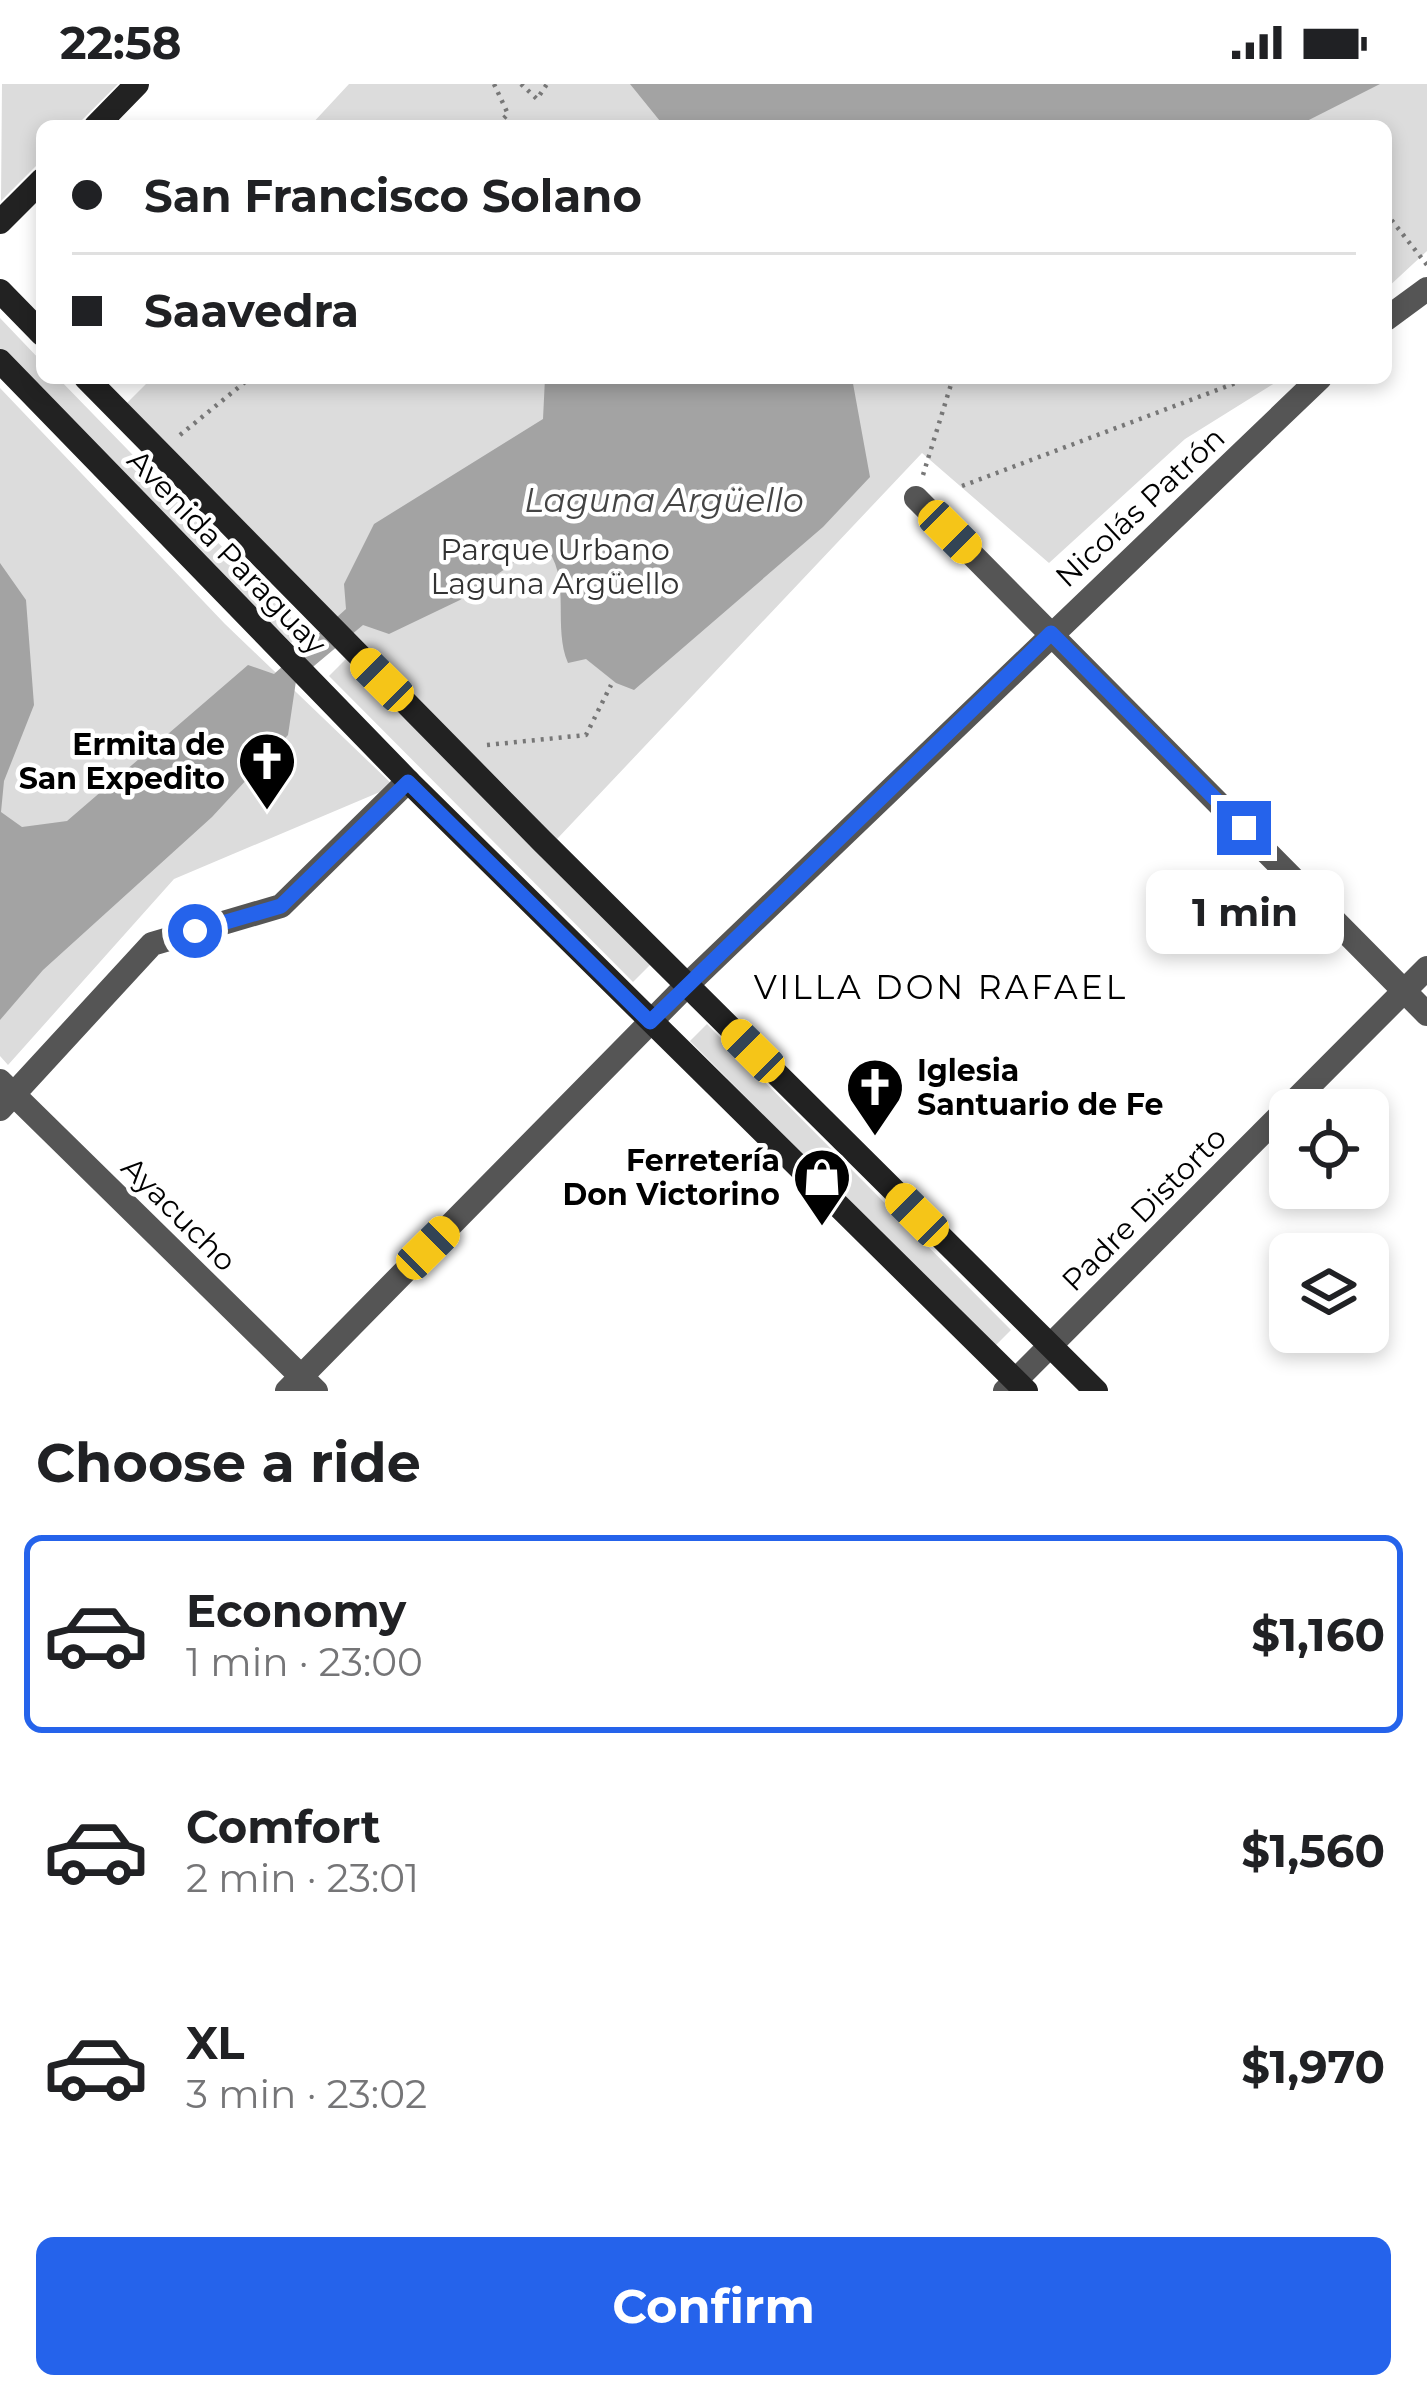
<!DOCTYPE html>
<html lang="en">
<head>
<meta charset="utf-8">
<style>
  :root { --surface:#fff; --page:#f2f2f2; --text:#202124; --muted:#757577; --line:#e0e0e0; --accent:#2563eb }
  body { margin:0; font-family:Montserrat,sans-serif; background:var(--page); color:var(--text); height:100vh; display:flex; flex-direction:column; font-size:45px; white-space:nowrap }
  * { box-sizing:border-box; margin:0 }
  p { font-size:39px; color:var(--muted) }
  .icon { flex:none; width:66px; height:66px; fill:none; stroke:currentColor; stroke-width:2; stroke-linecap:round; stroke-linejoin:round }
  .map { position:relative; height:1307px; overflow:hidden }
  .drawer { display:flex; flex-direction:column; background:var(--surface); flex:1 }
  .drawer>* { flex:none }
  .hud { position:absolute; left:36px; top:36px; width:1356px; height:264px; border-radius:18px; box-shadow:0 6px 18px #0003; display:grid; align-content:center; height:264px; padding:0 36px; background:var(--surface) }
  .fabs { position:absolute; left:1269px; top:1005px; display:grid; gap:24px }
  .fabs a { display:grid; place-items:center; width:120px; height:120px; border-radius:18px; background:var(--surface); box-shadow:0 6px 18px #0003; font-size:60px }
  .end { position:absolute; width:54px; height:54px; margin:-27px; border:15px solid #2563eb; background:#fff; box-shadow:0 0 0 6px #fff }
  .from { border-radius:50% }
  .bubble { position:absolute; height:84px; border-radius:18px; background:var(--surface); box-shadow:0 6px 18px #0003; font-size:39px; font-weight:700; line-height:84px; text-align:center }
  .car { position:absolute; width:36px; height:72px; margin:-36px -18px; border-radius:15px; box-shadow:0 0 9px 3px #0007; background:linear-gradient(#f5c518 24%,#345 0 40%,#f5c518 0 76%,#345 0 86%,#f5c518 0) }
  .hud b { display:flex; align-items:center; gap:42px; height:114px; font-size:45px }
  .hud b+b { border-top:3px solid var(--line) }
  .hud i { width:30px; height:30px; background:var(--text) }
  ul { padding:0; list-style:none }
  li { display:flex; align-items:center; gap:36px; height:198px; margin:0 24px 18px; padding:0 12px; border:6px solid transparent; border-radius:18px }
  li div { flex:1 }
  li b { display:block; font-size:45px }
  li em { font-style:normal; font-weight:700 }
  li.on { border-color:var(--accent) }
  li>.icon { width:108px; height:108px; stroke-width:1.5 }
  h2 { padding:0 36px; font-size:54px; line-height:144px }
  .primary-button { display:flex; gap:24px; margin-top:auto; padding:24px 36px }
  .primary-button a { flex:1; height:138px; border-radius:18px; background:var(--accent); color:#fff; font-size:48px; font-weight:700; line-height:138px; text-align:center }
  .status { display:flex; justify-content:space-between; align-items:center; height:84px; padding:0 60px; background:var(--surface); direction:ltr }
  .status svg { height:33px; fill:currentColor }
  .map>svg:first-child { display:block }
  .green { fill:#dcdcdc }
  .water { fill:#a3a3a3 }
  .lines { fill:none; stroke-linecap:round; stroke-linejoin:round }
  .path { stroke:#777; stroke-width:4.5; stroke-dasharray:3 6; stroke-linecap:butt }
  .street { stroke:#555; stroke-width:24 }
  .secondary { stroke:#222; stroke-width:24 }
  .route { stroke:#2563eb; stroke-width:15 }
  .labels { text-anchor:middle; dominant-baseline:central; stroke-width:9; stroke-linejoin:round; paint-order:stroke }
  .street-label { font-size:30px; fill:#000; stroke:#fff }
  .park-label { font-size:30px; fill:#333; stroke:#fff }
  .poi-label { font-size:30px; font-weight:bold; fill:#000; stroke:#fff; text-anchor:end }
  .water-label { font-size:33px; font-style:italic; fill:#444; stroke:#fff }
  .neighbourhood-label { font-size:33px; letter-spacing:3px; fill:#000; stroke:#fff }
</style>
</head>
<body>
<div class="status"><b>22:58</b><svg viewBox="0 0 49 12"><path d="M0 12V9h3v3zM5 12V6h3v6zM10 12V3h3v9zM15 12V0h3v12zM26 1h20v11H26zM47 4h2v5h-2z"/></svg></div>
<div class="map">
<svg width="1427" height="1307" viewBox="0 0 1427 1307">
  <rect width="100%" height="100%" fill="#fff"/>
  <path class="green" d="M 2,0 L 118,0 L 76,42 L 42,42 L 42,76 L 1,117 Z
    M 349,0 L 1427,0 L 1427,167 L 1386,205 L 1386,42 L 310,42 Z
    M 0,234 L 42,278 L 42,294 L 58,294 L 303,546 L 291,559 L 0,266 Z
    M 152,294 L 1283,294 L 1185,355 L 1049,479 L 922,369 L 557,755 L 127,319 Z
    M 0,304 L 225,540 L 394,702 L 174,795 L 8,981 L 0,972 Z
    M 346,575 L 650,881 L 633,898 L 329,592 Z
    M 707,940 L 1011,1246 L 994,1263 L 690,957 Z"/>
  <path class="water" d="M 630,0 L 1380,0 L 1297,42 L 664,42 Z
    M 545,294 L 852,294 L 870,393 L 823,443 L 634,606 L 616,599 L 586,575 L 568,579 C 553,544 570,498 549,468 L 525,471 L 460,516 L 389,550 L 363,541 L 296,597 L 288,651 L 212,733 L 43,886 L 0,936 L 0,479 L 26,516 L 34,621 L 4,697 L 1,728 L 22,743 L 67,737 L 248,581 L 274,590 L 346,525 L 344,500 L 374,440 L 543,335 Z"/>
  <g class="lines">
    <path class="path" d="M 494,0 L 508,30 L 496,42
      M 521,0 L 537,15 L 547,0
      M 1386,129 L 1427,181
      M 180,351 L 250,294
      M 923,391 L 953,294
      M 962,402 L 1249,294
      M 487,661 L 586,651 L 611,601"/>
    <path class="street" d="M 1386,235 L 1427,205
      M 916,414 L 1427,930
      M 0,997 L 316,1307
      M 0,1025 L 152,860 L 281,822 L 408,697
      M 287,1307 L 687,901 L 1320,294
      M 1005,1307 L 1427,884"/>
    <path class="secondary" d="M 96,42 L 137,0
      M 0,138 L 42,96
      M 0,207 L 42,250
      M 0,277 L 408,697 L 1026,1307
      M 86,294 L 542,757 L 1096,1307"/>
  </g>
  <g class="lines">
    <path class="route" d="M 195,847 L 281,822 L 408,698 L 650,938 L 1051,549 L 1244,744"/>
  </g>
  <defs>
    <symbol id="church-pin" viewBox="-11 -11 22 30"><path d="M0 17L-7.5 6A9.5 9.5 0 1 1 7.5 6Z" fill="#000" stroke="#fff"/><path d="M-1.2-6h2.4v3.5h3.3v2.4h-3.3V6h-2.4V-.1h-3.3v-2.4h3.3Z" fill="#fff"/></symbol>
    <symbol id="shop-pin" viewBox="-11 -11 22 30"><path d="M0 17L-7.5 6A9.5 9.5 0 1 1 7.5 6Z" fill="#000" stroke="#fff"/><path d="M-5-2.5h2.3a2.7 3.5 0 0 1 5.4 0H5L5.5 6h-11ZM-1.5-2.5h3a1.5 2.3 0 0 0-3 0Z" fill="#fff"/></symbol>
  </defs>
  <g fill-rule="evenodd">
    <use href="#church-pin" x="234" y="644" width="66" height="90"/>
    <use href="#church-pin" x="842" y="970" width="66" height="90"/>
    <use href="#shop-pin" x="789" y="1060" width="66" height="90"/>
  </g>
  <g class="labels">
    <g class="street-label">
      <text transform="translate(1140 423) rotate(-43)">Nicolás Patrón</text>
      <text transform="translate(227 468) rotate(46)">Avenida Paraguay</text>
      <text transform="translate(1144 1125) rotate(-45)">Padre Distorto</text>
      <text transform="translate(179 1130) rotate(45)">Ayacucho</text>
    </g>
    <g class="park-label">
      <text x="555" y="465">Parque Urbano<tspan x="555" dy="34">Laguna Argüello</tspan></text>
    </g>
    <g class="poi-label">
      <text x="225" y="660">Ermita de<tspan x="225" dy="34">San Expedito</tspan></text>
      <text x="917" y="986" text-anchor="start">Iglesia<tspan x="917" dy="34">Santuario de Fe</tspan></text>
      <text x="780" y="1076">Ferretería<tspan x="780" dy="34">Don Victorino</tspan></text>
    </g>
    <g class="water-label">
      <text x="664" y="416">Laguna Argüello</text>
    </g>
    <g class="neighbourhood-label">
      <text x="941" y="903">VILLA DON RAFAEL</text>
    </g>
  </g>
</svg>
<div class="fabs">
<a><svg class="icon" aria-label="locate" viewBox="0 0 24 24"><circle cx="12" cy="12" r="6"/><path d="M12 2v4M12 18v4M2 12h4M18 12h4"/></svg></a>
<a><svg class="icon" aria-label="layers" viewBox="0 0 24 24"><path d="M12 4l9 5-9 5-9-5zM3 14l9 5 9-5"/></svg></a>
</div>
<i class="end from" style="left:195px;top:847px"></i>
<i class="end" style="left:1244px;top:744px"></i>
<div class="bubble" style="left:1146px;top:786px;width:198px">1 min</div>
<i class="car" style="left:950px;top:448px;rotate:135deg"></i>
<i class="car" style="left:382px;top:596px;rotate:315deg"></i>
<i class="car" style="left:753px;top:967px;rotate:315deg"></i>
<i class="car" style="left:917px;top:1131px;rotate:315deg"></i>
<i class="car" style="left:428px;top:1164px;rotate:45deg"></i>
<div class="hud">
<b><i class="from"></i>San Francisco Solano</b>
<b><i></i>Saavedra</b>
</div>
</div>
<section class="drawer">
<h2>Choose a ride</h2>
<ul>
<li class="on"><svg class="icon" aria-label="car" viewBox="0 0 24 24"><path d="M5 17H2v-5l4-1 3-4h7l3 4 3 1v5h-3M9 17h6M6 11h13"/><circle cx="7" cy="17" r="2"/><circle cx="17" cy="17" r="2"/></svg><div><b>Economy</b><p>1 min · 23:00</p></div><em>$1,160</em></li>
<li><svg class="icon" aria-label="car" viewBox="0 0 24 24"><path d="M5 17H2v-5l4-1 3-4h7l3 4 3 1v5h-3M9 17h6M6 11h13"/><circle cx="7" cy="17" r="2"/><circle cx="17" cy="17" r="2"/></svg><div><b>Comfort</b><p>2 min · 23:01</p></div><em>$1,560</em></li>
<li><svg class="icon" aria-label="car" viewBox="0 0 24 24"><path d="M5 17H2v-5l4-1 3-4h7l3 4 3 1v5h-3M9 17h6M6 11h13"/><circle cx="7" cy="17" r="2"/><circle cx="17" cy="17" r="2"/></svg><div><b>XL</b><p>3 min · 23:02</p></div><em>$1,970</em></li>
</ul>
<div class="primary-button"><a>Confirm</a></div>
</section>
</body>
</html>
